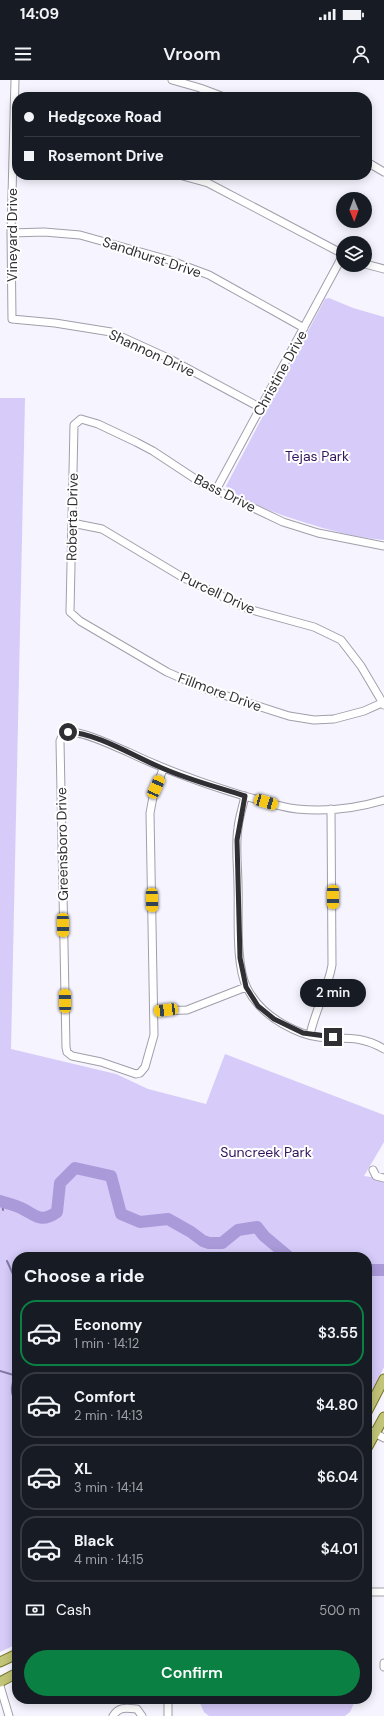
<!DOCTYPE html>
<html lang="en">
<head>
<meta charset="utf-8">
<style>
  :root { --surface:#171b24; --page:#242831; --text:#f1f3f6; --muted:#9ea1a6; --line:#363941; --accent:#0b8043 }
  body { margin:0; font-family:"DM Sans",sans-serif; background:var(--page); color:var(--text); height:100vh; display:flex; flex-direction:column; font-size:15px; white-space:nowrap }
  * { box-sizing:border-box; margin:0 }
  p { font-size:13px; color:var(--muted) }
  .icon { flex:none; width:22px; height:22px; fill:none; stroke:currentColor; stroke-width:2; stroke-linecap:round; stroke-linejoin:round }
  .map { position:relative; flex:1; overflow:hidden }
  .details { position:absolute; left:12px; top:1172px; width:360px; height:452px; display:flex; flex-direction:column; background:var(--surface); border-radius:16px; box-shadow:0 2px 10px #0003 }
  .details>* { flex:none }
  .hud { position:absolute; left:12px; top:12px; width:360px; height:88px; border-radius:16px; box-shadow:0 2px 10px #0003; display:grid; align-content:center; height:88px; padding:0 12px; background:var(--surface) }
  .needle { width:26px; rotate:179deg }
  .tools { position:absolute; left:336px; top:112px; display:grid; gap:8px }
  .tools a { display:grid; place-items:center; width:36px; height:36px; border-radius:50%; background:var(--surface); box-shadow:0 2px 10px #0003; font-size:20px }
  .end { position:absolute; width:18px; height:18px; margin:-9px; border:5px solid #302f34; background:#fff; box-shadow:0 0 0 2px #fff }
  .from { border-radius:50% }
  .bubble { position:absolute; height:28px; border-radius:14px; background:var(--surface); box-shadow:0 2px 10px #0003; font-size:13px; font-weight:600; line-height:28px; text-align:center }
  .car { position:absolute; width:12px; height:24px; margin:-12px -6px; border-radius:5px; box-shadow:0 0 3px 1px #0007; background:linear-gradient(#f5c518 24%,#345 0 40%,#f5c518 0 76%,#345 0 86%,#f5c518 0) }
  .hud b { display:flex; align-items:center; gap:14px; height:38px; font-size:15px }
  .hud b+b { border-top:1px solid var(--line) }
  .hud i { width:10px; height:10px; background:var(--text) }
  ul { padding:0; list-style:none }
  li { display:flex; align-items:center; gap:12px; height:66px; margin:0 8px 6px; padding:0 4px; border:2px solid var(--line); border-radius:16px }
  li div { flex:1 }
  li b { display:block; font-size:15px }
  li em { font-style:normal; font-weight:600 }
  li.selected { border-color:var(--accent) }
  li>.icon { width:36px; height:36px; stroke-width:1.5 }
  h2 { padding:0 12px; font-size:18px; line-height:48px }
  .pay { display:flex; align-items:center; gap:10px; height:44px; padding:0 12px; font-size:15px }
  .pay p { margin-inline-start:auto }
  .button { display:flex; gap:8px; margin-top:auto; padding:8px 12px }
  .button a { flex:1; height:46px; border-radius:24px; background:var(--accent); color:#fff; font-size:16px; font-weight:600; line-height:46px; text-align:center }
  .status { display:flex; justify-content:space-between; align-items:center; height:28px; padding:0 20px; background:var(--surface); direction:ltr }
  .status svg { height:11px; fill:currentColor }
  header { display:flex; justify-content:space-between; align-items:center; height:52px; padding:0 12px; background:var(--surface); font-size:18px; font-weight:600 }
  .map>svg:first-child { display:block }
  .green { fill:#d6cbf9 }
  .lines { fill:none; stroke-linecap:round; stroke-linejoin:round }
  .stream { stroke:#857aa8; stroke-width:2 }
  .river { stroke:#aa9ad9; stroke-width:12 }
  .minor-casing { stroke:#a19eaa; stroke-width:9 }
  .major-casing { stroke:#757626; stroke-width:11 }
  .minor { stroke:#fff; stroke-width:7 }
  .major { stroke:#c2c478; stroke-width:9 }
  .route { stroke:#302f34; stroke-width:5 }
  .labels { text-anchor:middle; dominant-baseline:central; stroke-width:4; stroke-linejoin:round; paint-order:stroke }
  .street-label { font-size:14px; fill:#302f34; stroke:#fff }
  .park-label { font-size:14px; fill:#32155e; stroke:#fff }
</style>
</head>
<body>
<div class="status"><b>14:09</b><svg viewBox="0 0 49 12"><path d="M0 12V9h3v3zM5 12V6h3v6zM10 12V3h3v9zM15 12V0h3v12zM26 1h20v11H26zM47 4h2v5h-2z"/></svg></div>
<header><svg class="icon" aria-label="menu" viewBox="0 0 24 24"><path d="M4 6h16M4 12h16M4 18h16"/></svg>Vroom<svg class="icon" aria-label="person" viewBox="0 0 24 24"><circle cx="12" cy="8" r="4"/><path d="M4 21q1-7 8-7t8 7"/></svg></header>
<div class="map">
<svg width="384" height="1636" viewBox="0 0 384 1636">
  <rect width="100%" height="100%" fill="#f6f4fe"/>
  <path class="green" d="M 329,218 L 353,228 L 384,237 L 384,460 C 375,459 366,458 356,456 C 335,453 233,423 226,406 L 325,219 Z
    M 0,318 L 25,318 L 11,969 L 116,994 L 148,1009 L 206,1024 L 225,974 L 384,1035 L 384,1062 L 364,1096 L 384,1099 L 384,1287 L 367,1325 L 367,1177 L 17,1177 L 17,1564 L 0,1572 Z
    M 198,1619 L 356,1619 L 350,1632 L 345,1636 L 209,1636 L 204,1632 Z"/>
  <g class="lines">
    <path class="stream" d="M 2,1121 L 3,1130
      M 7,1181 L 17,1203
      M 0,1291 L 17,1296
      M 15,1295 C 12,1305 9,1314 17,1322"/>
    <path class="river" d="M 0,1121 C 7,1123 14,1125 21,1128 C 36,1135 40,1144 57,1132 L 60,1103 L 75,1088 L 111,1096 L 121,1134 L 140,1142 L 168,1139 L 191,1152 L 203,1161 L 209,1163 L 222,1163 L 238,1150 L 257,1147 L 264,1156 L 289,1177
      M 367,1190 L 384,1190"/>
    <defs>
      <path id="minor" d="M 15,0 L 11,153 L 12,239 L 55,243 L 111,252 L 168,278 L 261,328
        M 172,0 L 200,8 L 224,17
        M 367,82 L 384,92
        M 179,95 L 208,103 L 343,174
        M 11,153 L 44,152 L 80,155 L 169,180 L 209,195 L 304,248
        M 365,184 L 384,189
        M 216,410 L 343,175
        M 72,443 L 102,449 L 182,497 L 248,529 L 314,547 L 341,560 L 361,586 L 384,625
        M 384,466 L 318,453 L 283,442 L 203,404 L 153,371 L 136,362 L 98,344 L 81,339 L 74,345 L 70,532 L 80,541 L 167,592 L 208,610 L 289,636 L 314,640 L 334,639 L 364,631 L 384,622
        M 163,689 L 153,717 L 150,733 L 154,955 L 145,987 L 140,993 L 136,994 L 101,982 L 72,976 L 67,972 L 66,967 L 60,661 L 63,654 C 75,646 115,667 128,672 C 165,690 202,703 241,715 C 260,720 278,727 297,729 C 325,732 357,728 384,720
        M 245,716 C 243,726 239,737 238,748 C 235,767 238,787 238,806 C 239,833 235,885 247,908 C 258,930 279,944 302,953 C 331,964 353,950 384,969
        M 155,931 L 187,930 L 246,907
        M 310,955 C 315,930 328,909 332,885 L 331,729
        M 373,1090 L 376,1096 L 384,1098
        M 367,1349 L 384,1358
        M 367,1512 L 384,1512
        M 384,1583 L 384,1587
        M 0,1606 L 9,1636
        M 113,1636 C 119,1626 127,1628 137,1629 L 142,1636
        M 168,1636 L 168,1619"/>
      <path id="major" d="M 367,1332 L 384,1299
        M 367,1368 L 384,1337
        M 0,1582 L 17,1574
        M 0,1602 L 17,1593"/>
    </defs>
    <use href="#minor" class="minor-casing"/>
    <use href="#major" class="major-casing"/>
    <use href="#minor" class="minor"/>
    <use href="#major" class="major"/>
  </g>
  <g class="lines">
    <path class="route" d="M 68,652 C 97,653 135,677 162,688 C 189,700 217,707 245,716 L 237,760 L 240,878 L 246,907 L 258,926 L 274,939 L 303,953 L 333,957"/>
  </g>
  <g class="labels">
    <g class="street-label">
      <text transform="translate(12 155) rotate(-90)">Vineyard Drive</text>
      <text transform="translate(152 177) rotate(18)">Sandhurst Drive</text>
      <text transform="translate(152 273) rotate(25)">Shannon Drive</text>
      <text transform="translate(280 293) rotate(-61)">Christine Drive</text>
      <text transform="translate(225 413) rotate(27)">Bass Drive</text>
      <text transform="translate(72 437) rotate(-89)">Roberta Drive</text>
      <text transform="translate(218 513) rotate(25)">Purcell Drive</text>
      <text transform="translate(220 612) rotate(20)">Fillmore Drive</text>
      <text transform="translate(62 764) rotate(-91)">Greensboro Drive</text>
    </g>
    <g class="park-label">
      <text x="317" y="376">Tejas Park</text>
      <text x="266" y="1072">Suncreek Park</text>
    </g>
  </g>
</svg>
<div class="tools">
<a><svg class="needle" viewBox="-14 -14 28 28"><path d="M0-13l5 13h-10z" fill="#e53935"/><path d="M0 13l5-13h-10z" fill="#9ea1a6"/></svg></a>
<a><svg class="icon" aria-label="layers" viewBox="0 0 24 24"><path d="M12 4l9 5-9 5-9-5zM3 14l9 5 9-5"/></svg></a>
</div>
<i class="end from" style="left:68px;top:652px"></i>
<i class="end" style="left:333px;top:957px"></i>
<div class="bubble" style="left:300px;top:899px;width:66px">2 min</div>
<i class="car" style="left:156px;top:707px;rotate:24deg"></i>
<i class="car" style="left:266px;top:722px;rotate:106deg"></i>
<i class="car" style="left:333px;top:817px;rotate:180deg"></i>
<i class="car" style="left:152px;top:820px;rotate:179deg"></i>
<i class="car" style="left:63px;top:845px;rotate:179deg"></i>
<i class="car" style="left:65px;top:921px;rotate:359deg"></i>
<i class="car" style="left:166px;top:930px;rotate:263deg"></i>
<div class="hud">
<b><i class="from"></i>Hedgcoxe Road</b>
<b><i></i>Rosemont Drive</b>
</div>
<section class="details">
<h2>Choose a ride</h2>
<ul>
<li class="selected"><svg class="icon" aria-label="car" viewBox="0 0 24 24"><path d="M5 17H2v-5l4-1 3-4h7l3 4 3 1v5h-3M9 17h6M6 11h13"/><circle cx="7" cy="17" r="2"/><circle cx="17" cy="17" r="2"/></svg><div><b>Economy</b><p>1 min · 14:12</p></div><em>$3.55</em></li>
<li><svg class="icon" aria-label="car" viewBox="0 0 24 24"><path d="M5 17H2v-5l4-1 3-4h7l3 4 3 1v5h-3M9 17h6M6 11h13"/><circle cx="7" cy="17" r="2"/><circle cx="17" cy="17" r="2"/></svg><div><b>Comfort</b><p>2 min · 14:13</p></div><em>$4.80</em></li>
<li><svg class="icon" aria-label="car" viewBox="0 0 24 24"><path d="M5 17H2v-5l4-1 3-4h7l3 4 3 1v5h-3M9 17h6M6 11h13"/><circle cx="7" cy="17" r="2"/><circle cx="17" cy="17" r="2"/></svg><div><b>XL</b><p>3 min · 14:14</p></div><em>$6.04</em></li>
<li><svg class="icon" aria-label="car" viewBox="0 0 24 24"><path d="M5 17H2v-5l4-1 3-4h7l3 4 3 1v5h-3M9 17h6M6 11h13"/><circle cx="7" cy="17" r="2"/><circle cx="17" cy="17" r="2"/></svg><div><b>Black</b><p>4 min · 14:15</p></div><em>$4.01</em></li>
</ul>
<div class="pay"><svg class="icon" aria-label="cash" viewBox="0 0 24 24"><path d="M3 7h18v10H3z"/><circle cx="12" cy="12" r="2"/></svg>Cash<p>500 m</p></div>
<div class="button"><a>Confirm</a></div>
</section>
</div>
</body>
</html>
